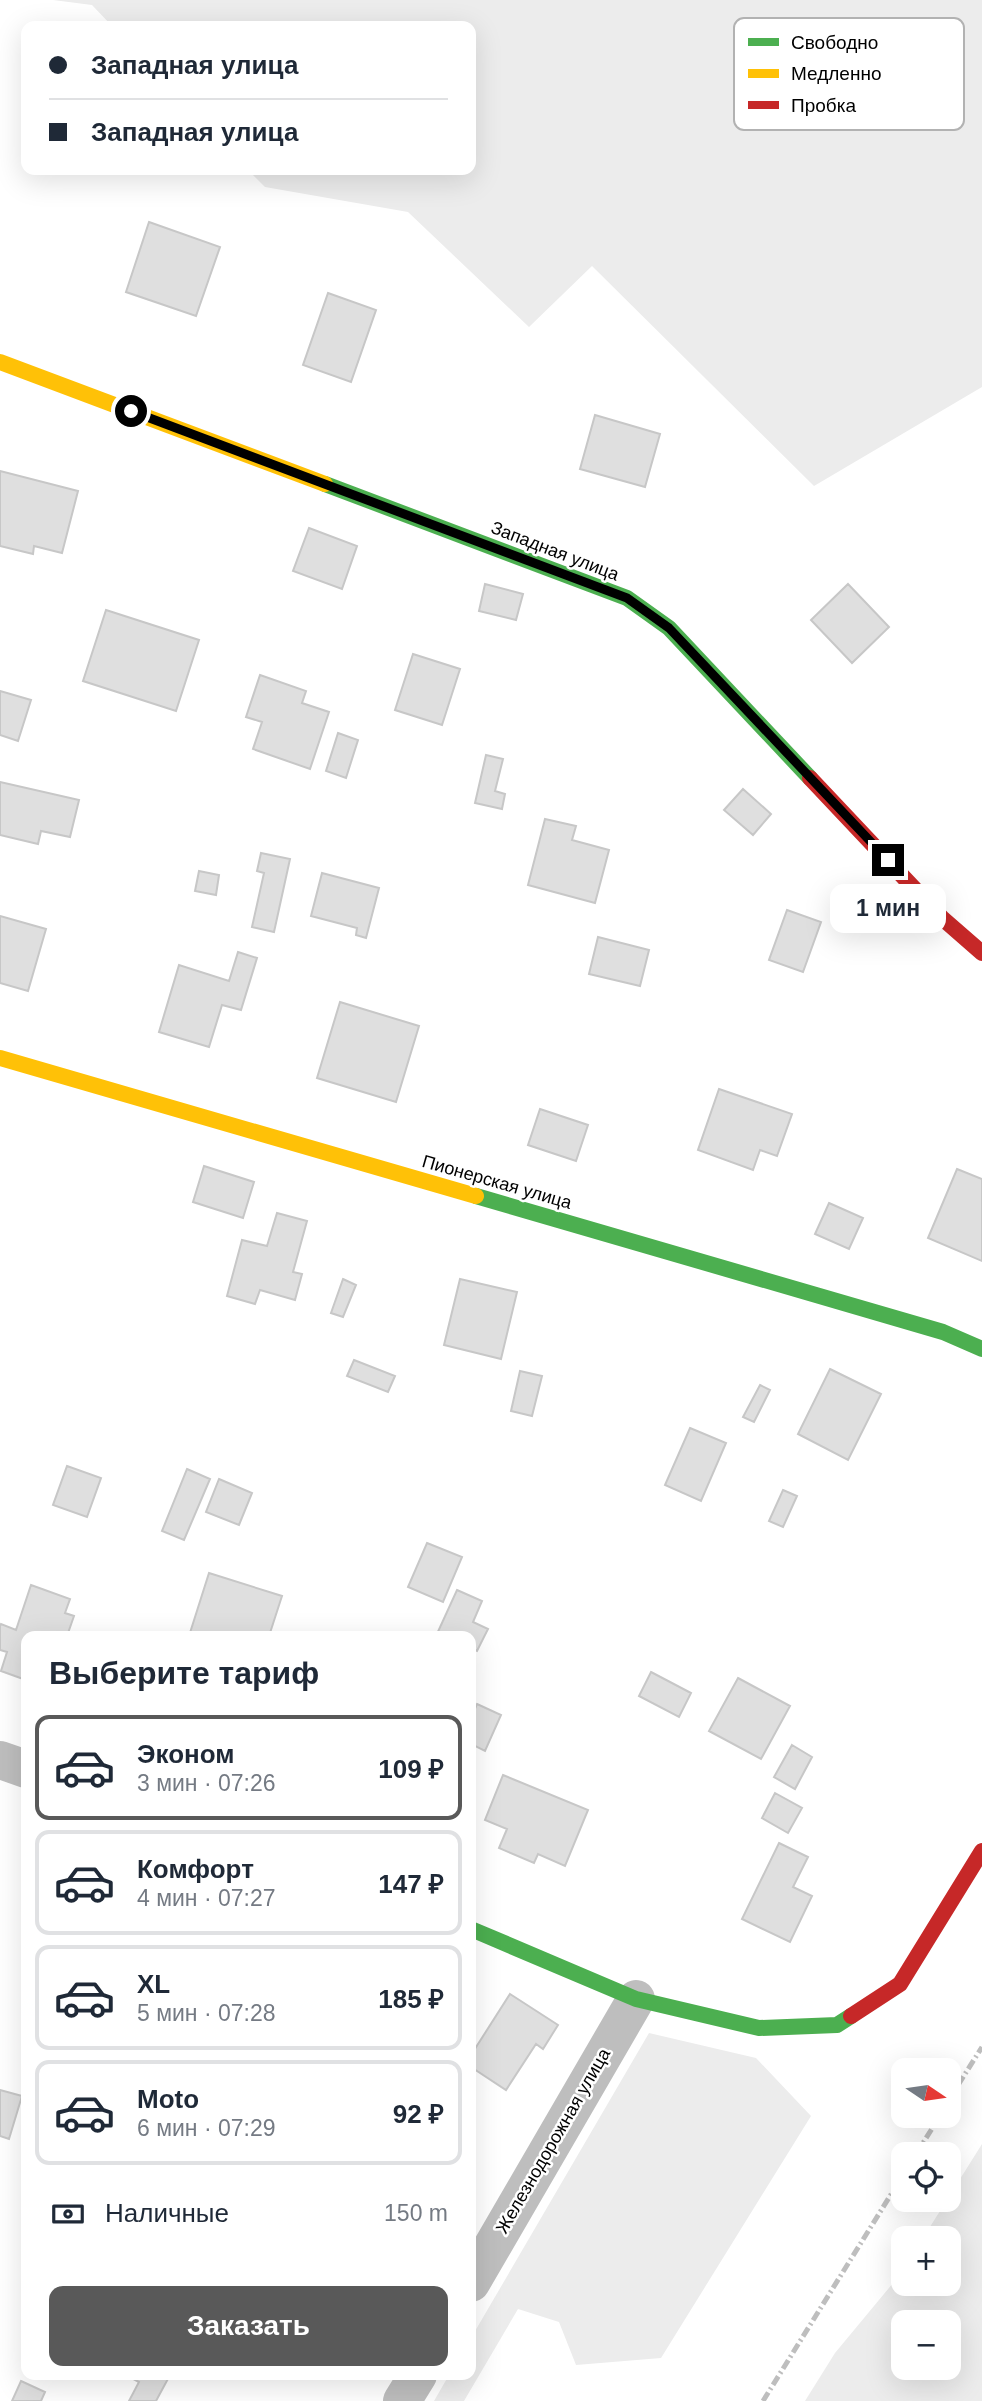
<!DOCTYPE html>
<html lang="ru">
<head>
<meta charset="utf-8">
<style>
  :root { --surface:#fff; --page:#f2f2f3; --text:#1f2937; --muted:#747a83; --line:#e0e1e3; --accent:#595959 }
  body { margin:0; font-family:Arial,sans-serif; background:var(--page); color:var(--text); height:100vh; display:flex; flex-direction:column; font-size:26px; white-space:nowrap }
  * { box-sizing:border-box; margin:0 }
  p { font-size:23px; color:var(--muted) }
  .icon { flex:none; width:38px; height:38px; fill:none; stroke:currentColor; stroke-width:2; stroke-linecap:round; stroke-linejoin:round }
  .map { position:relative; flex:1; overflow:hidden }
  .details { position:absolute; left:21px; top:1631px; width:455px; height:749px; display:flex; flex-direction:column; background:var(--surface); border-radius:14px; box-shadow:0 7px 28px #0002 }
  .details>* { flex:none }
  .guide { position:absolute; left:21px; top:21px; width:455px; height:154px; border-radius:14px; box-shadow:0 7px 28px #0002; display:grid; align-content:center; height:154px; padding:0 28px; background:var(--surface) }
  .needle { width:46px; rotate:103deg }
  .controls { position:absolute; left:891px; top:2058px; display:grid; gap:14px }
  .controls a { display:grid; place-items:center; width:70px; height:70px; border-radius:14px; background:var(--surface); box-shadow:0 7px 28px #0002; font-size:35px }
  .end { position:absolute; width:32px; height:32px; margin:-16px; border:9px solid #000; background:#fff; box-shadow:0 0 0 4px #fff }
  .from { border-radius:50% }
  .bubble { position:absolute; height:49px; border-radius:14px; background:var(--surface); box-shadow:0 7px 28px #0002; font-size:23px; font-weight:700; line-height:49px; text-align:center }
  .guide b { display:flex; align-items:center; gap:24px; height:66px; font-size:26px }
  .guide b+b { border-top:2px solid var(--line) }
  .guide i { width:18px; height:18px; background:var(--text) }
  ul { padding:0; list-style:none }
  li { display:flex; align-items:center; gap:21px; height:105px; margin:0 14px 10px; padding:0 14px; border:4px solid var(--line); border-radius:14px }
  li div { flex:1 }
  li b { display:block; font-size:26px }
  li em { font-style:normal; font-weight:700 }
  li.active { border-color:var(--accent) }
  li>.icon { width:63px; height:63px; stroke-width:1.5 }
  h2 { padding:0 28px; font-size:32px; line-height:84px }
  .pay { display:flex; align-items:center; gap:18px; height:77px; padding:0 28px; font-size:26px }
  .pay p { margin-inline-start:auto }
  .primary-button { display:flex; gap:14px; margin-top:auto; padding:14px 28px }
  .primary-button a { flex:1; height:80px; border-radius:14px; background:var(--accent); color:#fff; font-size:28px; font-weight:700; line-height:80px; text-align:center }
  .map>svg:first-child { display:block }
  .green { fill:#ececec; fill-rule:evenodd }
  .building { fill:#dfdfdf; stroke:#c7c7c7; stroke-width:2 }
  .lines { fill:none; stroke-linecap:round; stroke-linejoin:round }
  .street { stroke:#bebebe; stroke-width:38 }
  .fast { stroke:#4caf50; stroke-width:16 }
  .slow { stroke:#ffc107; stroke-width:16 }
  .jam { stroke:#c62828; stroke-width:16 }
  .rail { stroke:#bebebe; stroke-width:5; stroke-dasharray:10 3.5 2 3.5; stroke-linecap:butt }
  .route { stroke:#000; stroke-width:9 }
  .labels { text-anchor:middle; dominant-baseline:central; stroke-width:5; stroke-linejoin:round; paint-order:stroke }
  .street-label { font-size:18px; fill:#000; stroke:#fff }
  .key { fill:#fff; stroke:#b2b2b2; stroke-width:2 }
  .key-label { font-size:19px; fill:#000 }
</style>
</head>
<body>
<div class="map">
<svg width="982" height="2401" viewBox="0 0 982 2401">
  <rect width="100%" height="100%" fill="#fff"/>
  <path class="green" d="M 53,0 L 982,0 L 982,387 L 814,486 L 592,266 L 529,327 L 408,212 L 265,187 L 248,170 L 471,170 L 471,26 L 112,26 L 92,5 Z
    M 649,2033 L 756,2058 L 811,2116 L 661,2358 L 576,2365 L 559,2322 L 518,2309 L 464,2401 L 434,2401 L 449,2375 L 471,2375 L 471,2338 Z
    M 982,2144 L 982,2401 L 805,2401 L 835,2353 L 903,2271 L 903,2284 L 948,2284 L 948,2238 L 923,2238 ZM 903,2322 L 948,2322 L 948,2368 L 903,2368 Z"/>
  <path class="building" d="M 149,222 L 220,247 L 196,316 L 126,292 Z
    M 328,293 L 376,310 L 351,382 L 303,365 Z
    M 595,415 L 660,434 L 645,487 L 580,469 Z
    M 0,471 L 78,491 L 62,553 L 34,546 L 33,554 L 0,546 Z
    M 309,528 L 357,546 L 342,589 L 293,571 Z
    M 485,584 L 523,594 L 516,620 L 479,611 Z
    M 848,584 L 889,627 L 852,663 L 811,620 Z
    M 106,610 L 199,640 L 176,711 L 83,681 Z
    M 413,654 L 460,669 L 442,725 L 395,710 Z
    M 260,675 L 306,691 L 302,703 L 329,712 L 310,769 L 253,749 L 262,722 L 246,717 Z
    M 0,691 L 31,700 L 18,741 L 0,735 Z
    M 338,733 L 358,740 L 346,778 L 326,771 Z
    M 486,755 L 503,759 L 495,791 L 505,794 L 502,809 L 475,803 Z
    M 0,782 L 79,800 L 70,837 L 41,831 L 38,844 L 0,835 Z
    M 743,789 L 771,814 L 753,835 L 724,810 Z
    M 545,819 L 576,826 L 572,840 L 609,850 L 595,903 L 528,885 Z
    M 261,853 L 290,859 L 274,932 L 252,927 L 264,873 L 257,871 Z
    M 199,871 L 219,875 L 216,895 L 195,891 Z
    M 322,873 L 379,888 L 366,938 L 356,935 L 357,928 L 311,916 Z
    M 787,910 L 821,922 L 803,972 L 769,960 Z
    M 0,916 L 46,929 L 28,991 L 0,983 Z
    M 598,937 L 649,950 L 640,986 L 589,974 Z
    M 238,952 L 257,958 L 241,1010 L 222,1005 L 209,1047 L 159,1032 L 179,965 L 229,981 Z
    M 340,1002 L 419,1026 L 396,1102 L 317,1078 Z
    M 719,1089 L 792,1114 L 777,1156 L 760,1150 L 753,1170 L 698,1150 Z
    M 540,1109 L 588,1125 L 576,1161 L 528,1145 Z
    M 204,1166 L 254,1182 L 243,1218 L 193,1202 Z
    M 957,1169 L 982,1179 L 982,1261 L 928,1238 Z
    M 829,1203 L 863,1218 L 849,1249 L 815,1234 Z
    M 277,1213 L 307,1221 L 293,1272 L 302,1274 L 295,1300 L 260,1290 L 255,1304 L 227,1296 L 242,1240 L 267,1246 Z
    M 343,1279 L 356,1285 L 343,1317 L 331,1313 Z
    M 460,1279 L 517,1292 L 501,1359 L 444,1345 Z
    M 354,1360 L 395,1376 L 388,1392 L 347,1376 Z
    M 830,1369 L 881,1394 L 848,1460 L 798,1434 Z
    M 520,1371 L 542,1376 L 532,1416 L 511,1411 Z
    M 760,1385 L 770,1390 L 754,1422 L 743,1417 Z
    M 690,1428 L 726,1443 L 701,1501 L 665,1485 Z
    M 67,1466 L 101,1478 L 87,1517 L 53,1505 Z
    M 187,1469 L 210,1479 L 184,1540 L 162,1531 Z
    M 219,1479 L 252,1493 L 239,1525 L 206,1512 Z
    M 783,1490 L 797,1496 L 783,1527 L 769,1521 Z
    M 427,1543 L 462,1557 L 443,1602 L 408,1587 Z
    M 209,1573 L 282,1596 L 269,1636 L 189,1636 Z
    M 31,1585 L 70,1599 L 65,1613 L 74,1616 L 67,1636 L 26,1636 L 26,1680 L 1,1671 L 7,1652 L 0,1650 L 0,1626 L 1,1624 L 16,1630 Z
    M 457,1590 L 482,1601 L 473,1622 L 488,1629 L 477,1651 L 471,1648 L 471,1636 L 436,1636 Z
    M 651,1672 L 691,1693 L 679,1717 L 639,1696 Z
    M 738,1678 L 790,1706 L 761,1759 L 709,1731 Z
    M 477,1704 L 501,1715 L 485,1751 L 471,1744 L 471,1718 Z
    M 792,1745 L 812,1757 L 795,1789 L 774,1777 Z
    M 503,1775 L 588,1810 L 565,1866 L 538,1854 L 534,1863 L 499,1848 L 507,1829 L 485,1820 Z
    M 775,1793 L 802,1808 L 788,1833 L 762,1818 Z
    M 779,1843 L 808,1857 L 793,1887 L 812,1896 L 790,1942 L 742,1919 Z
    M 510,1994 L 558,2025 L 543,2049 L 536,2044 L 506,2090 L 471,2067 L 471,2055 Z
    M 0,2090 L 22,2096 L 9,2139 L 0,2136 Z
    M 126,2375 L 170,2375 L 156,2401 L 129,2401 L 139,2382 Z
    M 21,2381 L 45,2392 L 41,2401 L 12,2401 Z"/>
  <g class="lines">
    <path class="street" d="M 0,1760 L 26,1769
      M 471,2283 L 636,1999
      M 402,2401 L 418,2375"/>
    <path class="fast" d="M 325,484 L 627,598 L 669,628 L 810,778
      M 476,1196 L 943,1332 L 982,1349
      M 471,1929 L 636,1999 L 759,2028 L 837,2025 L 851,2016"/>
    <path class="slow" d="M 0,362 L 325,484
      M 0,1058 L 476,1196"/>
    <path class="jam" d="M 810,778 L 942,918 L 982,953
      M 851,2016 L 900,1984 L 982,1851"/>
    <path class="rail" d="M 948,2101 L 982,2047
      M 916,2154 L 940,2116
      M 763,2401 L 903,2175"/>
  </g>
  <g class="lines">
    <path class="route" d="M 131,411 L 627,598 L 669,628 L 888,860"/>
  </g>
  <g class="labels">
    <g class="street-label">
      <text transform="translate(555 551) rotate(21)">Западная улица</text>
      <text transform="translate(497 1182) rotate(16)">Пионерская улица</text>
      <text transform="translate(553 2141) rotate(-60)">Железнодорожная улица</text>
    </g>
  </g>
  <rect x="734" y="18" width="230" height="112" rx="10" class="key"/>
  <rect x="748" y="38" width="31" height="8" fill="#4caf50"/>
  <rect x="748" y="69" width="31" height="9" fill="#ffc107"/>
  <rect x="748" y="101" width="31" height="8" fill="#c62828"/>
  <g class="key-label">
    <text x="791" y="49">Свободно</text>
    <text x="791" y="80">Медленно</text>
    <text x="791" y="112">Пробка</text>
  </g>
</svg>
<div class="controls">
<a><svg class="needle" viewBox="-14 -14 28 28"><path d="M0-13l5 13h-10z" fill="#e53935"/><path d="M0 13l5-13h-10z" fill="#747a83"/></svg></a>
<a><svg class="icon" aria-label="locate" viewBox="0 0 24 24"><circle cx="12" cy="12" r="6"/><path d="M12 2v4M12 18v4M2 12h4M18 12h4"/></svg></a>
<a>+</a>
<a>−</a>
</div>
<i class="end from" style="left:131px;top:411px"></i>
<i class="end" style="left:888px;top:860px"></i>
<div class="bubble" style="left:830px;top:884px;width:116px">1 мин</div>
<div class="guide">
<b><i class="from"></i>Западная улица</b>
<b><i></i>Западная улица</b>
</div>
<section class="details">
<h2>Выберите тариф</h2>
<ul>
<li class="active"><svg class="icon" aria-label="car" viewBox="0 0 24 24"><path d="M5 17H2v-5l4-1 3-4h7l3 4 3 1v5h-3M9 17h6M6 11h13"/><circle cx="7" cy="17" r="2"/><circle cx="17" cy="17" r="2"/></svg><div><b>Эконом</b><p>3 мин · 07:26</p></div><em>109 ₽</em></li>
<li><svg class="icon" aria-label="car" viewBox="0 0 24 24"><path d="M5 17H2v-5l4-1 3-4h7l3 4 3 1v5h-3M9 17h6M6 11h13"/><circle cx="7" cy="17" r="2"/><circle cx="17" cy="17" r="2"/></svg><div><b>Комфорт</b><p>4 мин · 07:27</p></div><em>147 ₽</em></li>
<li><svg class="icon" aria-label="car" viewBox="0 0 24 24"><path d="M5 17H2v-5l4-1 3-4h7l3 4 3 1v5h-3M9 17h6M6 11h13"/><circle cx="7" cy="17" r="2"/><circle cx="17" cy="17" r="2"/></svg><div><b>XL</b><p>5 мин · 07:28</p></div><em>185 ₽</em></li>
<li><svg class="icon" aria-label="car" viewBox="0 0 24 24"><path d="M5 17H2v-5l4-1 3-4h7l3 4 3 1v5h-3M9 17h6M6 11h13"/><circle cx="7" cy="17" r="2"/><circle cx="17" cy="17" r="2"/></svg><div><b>Moto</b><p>6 мин · 07:29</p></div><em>92 ₽</em></li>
</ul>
<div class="pay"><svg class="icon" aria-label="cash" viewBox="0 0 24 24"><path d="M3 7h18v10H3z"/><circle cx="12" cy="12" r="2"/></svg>Наличные<p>150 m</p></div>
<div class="primary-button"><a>Заказать</a></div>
</section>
</div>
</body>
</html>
